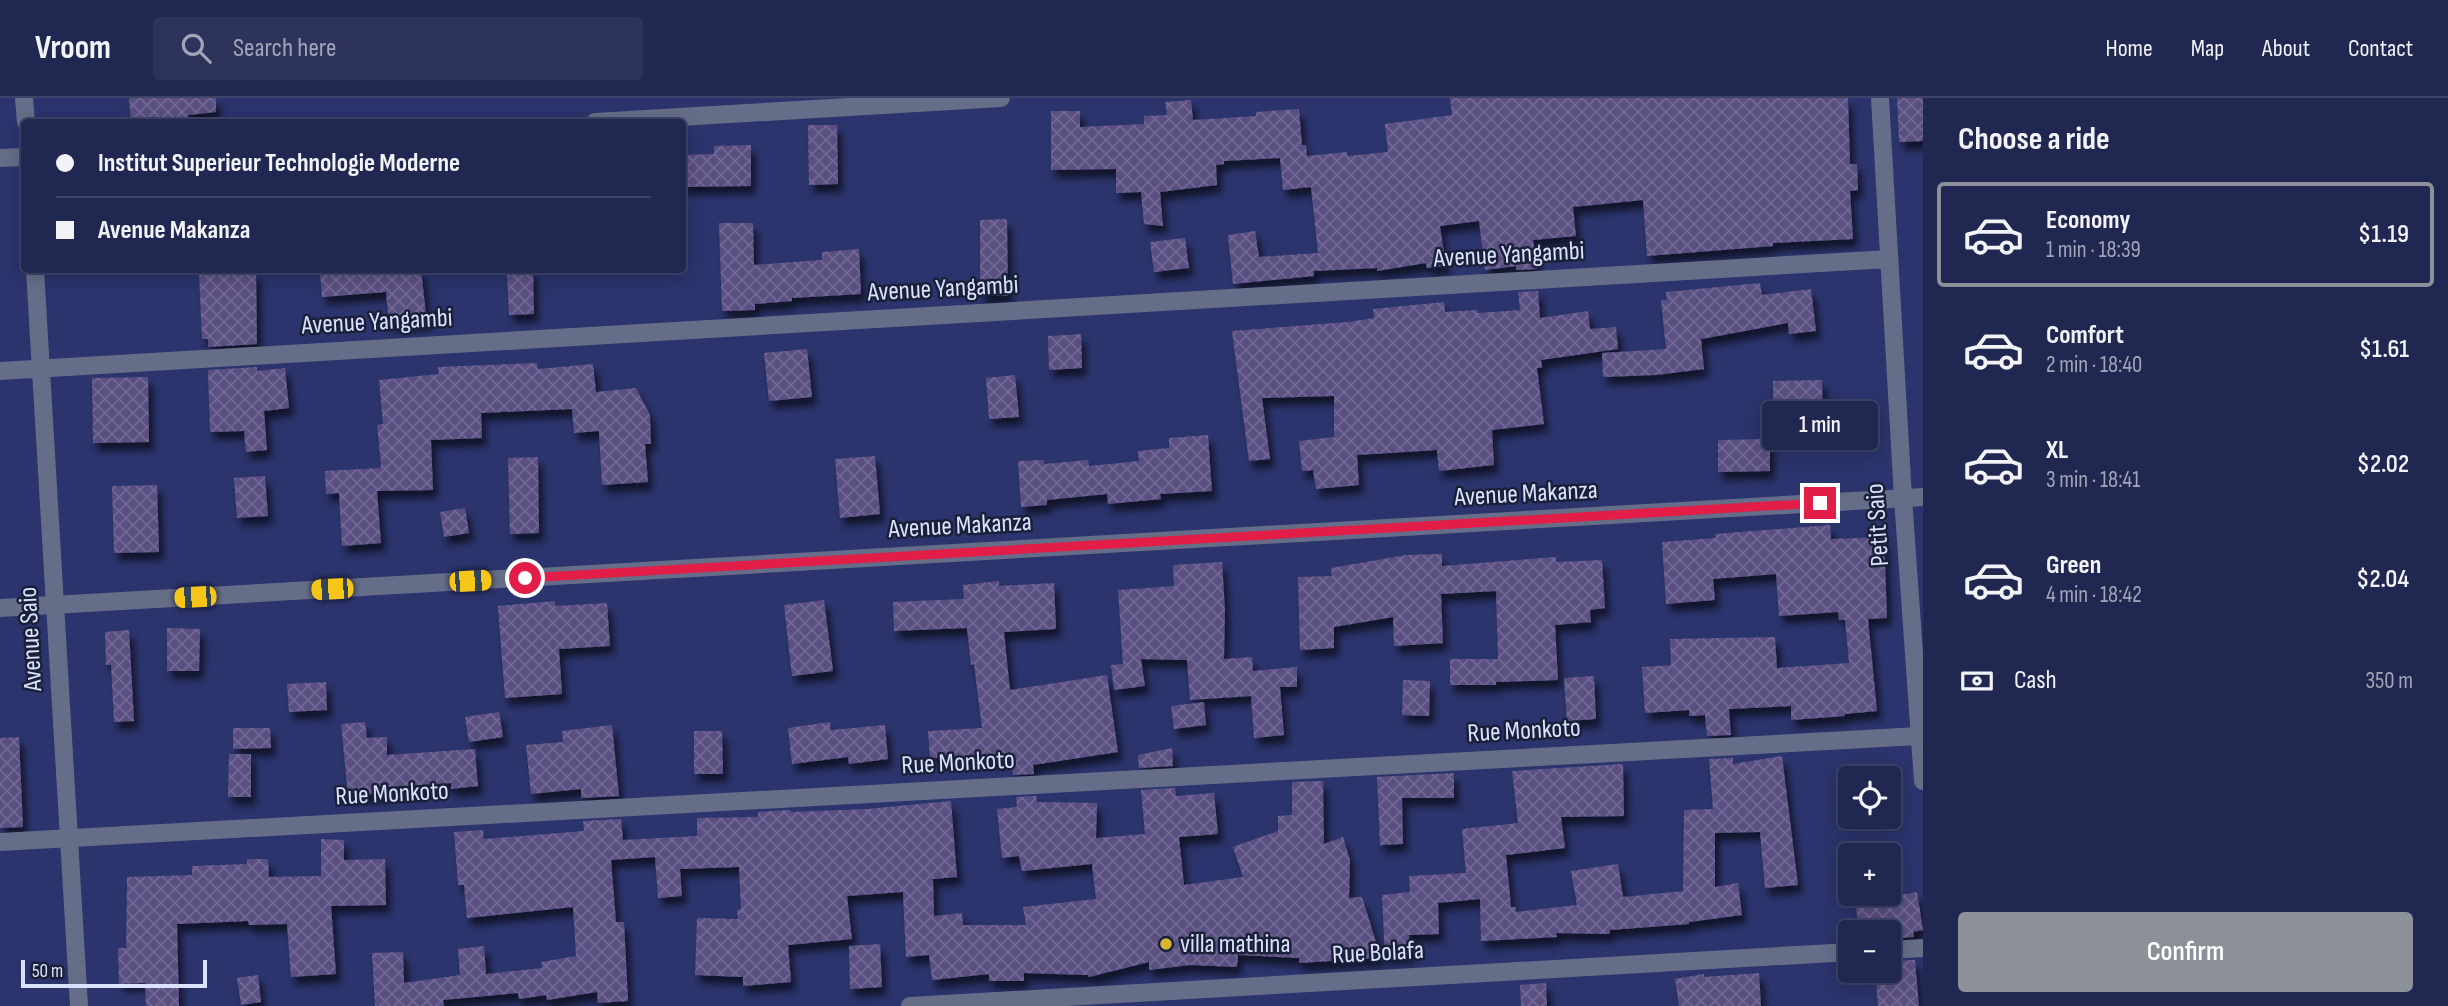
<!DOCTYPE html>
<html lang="en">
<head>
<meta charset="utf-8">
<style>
  :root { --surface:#202751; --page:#2d335b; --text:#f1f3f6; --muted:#a2a5b7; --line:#3d4468; --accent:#8c9099 }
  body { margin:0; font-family:"Sofia Sans Condensed",sans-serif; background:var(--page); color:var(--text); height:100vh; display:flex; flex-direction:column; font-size:26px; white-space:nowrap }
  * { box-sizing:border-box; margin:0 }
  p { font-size:23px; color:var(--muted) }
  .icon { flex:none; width:38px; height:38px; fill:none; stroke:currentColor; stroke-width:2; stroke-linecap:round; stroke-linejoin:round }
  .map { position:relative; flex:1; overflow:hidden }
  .panel { display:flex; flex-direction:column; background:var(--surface); width:525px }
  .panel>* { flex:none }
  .hud { position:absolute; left:21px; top:21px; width:665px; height:154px; border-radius:7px; box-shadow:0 4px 18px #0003,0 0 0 2px var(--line); display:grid; align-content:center; height:154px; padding:0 35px; background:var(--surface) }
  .buttons { position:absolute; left:1838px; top:668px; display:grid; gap:14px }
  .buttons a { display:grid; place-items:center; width:63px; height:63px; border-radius:7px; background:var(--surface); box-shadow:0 4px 18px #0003,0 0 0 2px var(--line); font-size:35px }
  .scale { position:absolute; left:21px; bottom:18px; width:186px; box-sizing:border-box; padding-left:7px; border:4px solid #dae2fe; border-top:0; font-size:19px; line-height:24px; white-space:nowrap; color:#dae2fe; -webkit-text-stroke:5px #1a2039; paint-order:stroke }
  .end { position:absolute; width:32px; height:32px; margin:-16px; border:9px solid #e11d48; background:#fff; box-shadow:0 0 0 4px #fff }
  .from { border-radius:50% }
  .bubble { position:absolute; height:49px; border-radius:7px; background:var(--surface); box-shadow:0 4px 18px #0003,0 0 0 2px var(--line); font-size:23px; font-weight:600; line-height:49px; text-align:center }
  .car { position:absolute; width:21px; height:42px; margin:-21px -10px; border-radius:9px; box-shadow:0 0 5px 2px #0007; background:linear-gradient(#f5c518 24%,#345 0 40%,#f5c518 0 76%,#345 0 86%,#f5c518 0) }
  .hud b { display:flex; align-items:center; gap:24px; height:66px; font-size:26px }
  .hud b+b { border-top:2px solid var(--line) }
  .hud i { width:18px; height:18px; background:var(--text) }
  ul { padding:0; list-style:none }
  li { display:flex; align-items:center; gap:21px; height:105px; margin:0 14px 10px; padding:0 21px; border:4px solid transparent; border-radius:7px }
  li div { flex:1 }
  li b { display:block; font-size:26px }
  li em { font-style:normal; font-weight:600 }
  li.selected { border-color:var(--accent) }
  li>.icon { width:63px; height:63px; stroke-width:1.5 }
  h2 { padding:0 35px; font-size:32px; line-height:84px }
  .pay { display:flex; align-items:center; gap:18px; height:77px; padding:0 35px; font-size:26px }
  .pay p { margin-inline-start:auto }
  .cta { display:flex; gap:14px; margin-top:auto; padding:14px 35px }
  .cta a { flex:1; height:80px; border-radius:7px; background:var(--accent); color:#fff; font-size:28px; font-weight:600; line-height:80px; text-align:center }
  header { display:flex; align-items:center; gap:42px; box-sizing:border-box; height:98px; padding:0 35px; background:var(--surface); border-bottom:2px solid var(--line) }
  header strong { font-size:33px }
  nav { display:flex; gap:38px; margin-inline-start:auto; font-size:24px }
  .search { width:490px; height:63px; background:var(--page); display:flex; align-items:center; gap:18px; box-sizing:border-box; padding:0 24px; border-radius:7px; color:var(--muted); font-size:26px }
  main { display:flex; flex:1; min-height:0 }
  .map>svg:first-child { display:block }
  .building { fill:url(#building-cross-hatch); filter:url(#shadow) }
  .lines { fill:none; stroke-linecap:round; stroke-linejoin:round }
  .minor { stroke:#666d88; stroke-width:18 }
  .route { stroke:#e11d48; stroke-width:9 }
  .poi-dot { fill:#d7b434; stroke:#1a2039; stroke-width:2.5 }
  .labels { text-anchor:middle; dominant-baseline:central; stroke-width:5; stroke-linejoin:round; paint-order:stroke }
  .street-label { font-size:26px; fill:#dae2fe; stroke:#1a2039 }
  .poi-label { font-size:26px; fill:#dae2fe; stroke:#1a2039; text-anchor:start }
</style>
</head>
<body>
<header>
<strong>Vroom</strong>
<div class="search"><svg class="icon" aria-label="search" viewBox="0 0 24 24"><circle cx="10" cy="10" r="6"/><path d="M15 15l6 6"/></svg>Search here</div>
<nav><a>Home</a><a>Map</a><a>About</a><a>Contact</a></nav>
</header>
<main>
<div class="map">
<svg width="1923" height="908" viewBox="0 0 1923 908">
  <defs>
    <pattern id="building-cross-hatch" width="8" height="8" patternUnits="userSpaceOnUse" patternTransform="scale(1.75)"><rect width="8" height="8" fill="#5a4f81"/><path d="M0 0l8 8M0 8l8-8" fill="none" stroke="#716894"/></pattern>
    <filter id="shadow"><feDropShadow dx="4.5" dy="8" stdDeviation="3.5" flood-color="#0009"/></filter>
  </defs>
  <rect width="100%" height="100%" fill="#2b346c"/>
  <path class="building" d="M 129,0 L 216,0 L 216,14 L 188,17 L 189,24 L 168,24 L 167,19 L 131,23 Z
    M 1450,0 L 1848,0 L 1850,66 L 1857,66 L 1858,92 L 1850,93 L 1853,141 L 1773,145 L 1773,148 L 1647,158 L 1643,102 L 1573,109 L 1576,138 L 1533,142 L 1537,171 L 1516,172 L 1516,168 L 1485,172 L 1479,123 L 1440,128 L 1446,168 L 1427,170 L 1426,165 L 1377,173 L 1377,170 L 1314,173 L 1314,178 L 1233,186 L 1228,137 L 1255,133 L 1259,159 L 1318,155 L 1311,89 L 1283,92 L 1280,60 L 1224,63 L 1224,66 L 1216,67 L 1217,87 L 1160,94 L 1163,128 L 1144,126 L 1141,94 L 1116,95 L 1116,71 L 1051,72 L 1051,13 L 1080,13 L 1080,29 L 1144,26 L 1144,18 L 1167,17 L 1165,4 L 1191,2 L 1193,22 L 1256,18 L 1256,14 L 1299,11 L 1302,47 L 1306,47 L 1307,58 L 1347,54 L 1348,58 L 1388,54 L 1385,26 L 1452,17 Z
    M 1897,0 L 1923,0 L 1923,43 L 1899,44 Z
    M 808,27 L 837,27 L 838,86 L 809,87 Z
    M 751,47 L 751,88 L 682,89 L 682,57 L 714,56 L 714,48 Z
    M 1007,121 L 1008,198 L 980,198 L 980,122 Z
    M 719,125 L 753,125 L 754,167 L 822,162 L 822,154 L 859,151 L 861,196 L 792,200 L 792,203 L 755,206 L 755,212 L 722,213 Z
    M 1185,140 L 1189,170 L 1154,174 L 1150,144 Z
    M 320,172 L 421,172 L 427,225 L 389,226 L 386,194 L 322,199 Z
    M 507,172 L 533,172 L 534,216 L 509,217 Z
    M 218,174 L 256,174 L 257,246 L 208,249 L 208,241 L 202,241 L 199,175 Z
    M 1760,185 L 1762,197 L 1811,191 L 1816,233 L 1789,236 L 1788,225 L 1707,240 L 1701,241 L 1704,271 L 1656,277 L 1603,279 L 1602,255 L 1666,251 L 1661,202 L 1667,202 L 1666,194 Z
    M 1538,193 L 1540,220 L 1588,213 L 1590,231 L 1616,229 L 1618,251 L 1541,262 L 1542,270 L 1537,270 L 1544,326 L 1492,332 L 1494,367 L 1439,373 L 1437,352 L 1357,357 L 1359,387 L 1316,391 L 1313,372 L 1302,373 L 1299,343 L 1334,339 L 1334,298 L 1262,300 L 1270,361 L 1249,363 L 1232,233 L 1348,224 L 1374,220 L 1373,211 L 1444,204 L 1445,214 L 1477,212 L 1478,215 L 1520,212 L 1518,194 Z
    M 1081,236 L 1082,270 L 1049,272 L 1048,238 Z
    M 807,251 L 812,299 L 769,303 L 764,255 Z
    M 537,265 L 538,271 L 593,266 L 596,294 L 636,290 L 650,317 L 651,346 L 645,346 L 648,384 L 602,387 L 599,333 L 574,335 L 572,311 L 481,315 L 482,340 L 431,342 L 433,392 L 377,393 L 381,445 L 342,448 L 339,395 L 326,396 L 325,373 L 380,370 L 381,366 L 377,327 L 383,326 L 379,282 L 439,276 L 438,269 Z
    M 257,269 L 257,273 L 285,270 L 289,310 L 264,313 L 267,352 L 246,354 L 244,333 L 210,334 L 208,272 Z
    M 1015,277 L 1019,319 L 989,321 L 986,280 Z
    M 148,279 L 149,344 L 93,345 L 92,280 Z
    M 1822,282 L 1823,334 L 1773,335 L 1773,283 Z
    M 1208,337 L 1212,393 L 1160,396 L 1161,401 L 1108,406 L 1107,396 L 1047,402 L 1047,407 L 1021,409 L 1018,363 L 1044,362 L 1044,366 L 1088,362 L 1089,368 L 1139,363 L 1138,353 L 1169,350 L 1169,340 Z
    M 1770,341 L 1770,373 L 1718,374 L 1718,342 Z
    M 875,358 L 880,416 L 840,420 L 835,361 Z
    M 538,359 L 539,435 L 510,436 L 508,360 Z
    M 265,378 L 268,418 L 237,420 L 234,380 Z
    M 157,387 L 159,454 L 114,455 L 112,388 Z
    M 465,410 L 469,435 L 444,439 L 440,414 Z
    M 1830,427 L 1831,441 L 1884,439 L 1887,520 L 1868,521 L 1877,613 L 1845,616 L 1845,618 L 1791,622 L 1791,608 L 1729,611 L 1731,637 L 1707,638 L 1705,617 L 1689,618 L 1689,612 L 1645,615 L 1642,569 L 1671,567 L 1670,541 L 1775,539 L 1777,570 L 1849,565 L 1845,522 L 1839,522 L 1838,514 L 1779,518 L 1776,476 L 1713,481 L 1715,502 L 1666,506 L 1662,444 L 1716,440 L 1715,436 Z
    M 1442,456 L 1442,468 L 1556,459 L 1556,464 L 1602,462 L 1605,510 L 1590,512 L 1591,524 L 1555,527 L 1558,582 L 1496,584 L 1496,587 L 1450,587 L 1450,561 L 1498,561 L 1496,493 L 1441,496 L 1443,545 L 1394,548 L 1393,519 L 1334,529 L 1334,550 L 1300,552 L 1298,479 L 1332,478 L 1331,470 L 1406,457 Z
    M 1222,464 L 1225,513 L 1224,561 L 1252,559 L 1253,573 L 1297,569 L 1297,589 L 1280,589 L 1284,637 L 1254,640 L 1251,598 L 1190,602 L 1187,562 L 1141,561 L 1145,588 L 1114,592 L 1111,567 L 1123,566 L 1118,492 L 1174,488 L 1173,467 Z
    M 999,483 L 999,488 L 1054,485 L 1056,531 L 1004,534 L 1010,592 L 1107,577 L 1118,654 L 1033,667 L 1034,676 L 1013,677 L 1011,659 L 986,662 L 986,658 L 959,661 L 959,658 L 930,660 L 928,633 L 982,630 L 974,566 L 971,567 L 967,530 L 894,533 L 893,504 L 964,501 L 963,487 Z
    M 824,502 L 833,573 L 792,578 L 784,507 Z
    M 555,503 L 555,508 L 607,505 L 610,548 L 559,551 L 562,596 L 505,600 L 498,508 Z
    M 167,530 L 200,531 L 199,573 L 167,573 Z
    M 129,532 L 134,623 L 114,624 L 111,567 L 106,567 L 105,534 Z
    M 1594,578 L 1596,621 L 1567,623 L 1564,580 Z
    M 1403,582 L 1430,583 L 1429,618 L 1402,617 Z
    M 326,584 L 327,612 L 289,614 L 287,586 Z
    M 1204,604 L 1206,627 L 1174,631 L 1171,608 Z
    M 499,614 L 503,639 L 469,644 L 465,619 Z
    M 365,624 L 367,640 L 387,639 L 387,657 L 475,651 L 478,688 L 451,691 L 451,685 L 388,689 L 388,696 L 348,697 L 341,626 Z
    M 830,624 L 831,632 L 885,627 L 888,661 L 849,666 L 848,659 L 792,666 L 788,630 Z
    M 612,627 L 619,698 L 581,700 L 581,691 L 531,696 L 526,647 L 563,644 L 562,633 Z
    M 233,630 L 270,630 L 271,650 L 233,651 Z
    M 694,633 L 722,633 L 723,676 L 694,676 Z
    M 19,639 L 23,729 L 0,730 L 0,640 Z
    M 1172,650 L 1173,668 L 1139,670 L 1138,657 Z
    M 229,656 L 251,656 L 251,699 L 228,699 Z
    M 1782,658 L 1798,787 L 1765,790 L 1760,734 L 1715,735 L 1715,789 L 1738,785 L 1742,817 L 1689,824 L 1689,826 L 1610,832 L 1610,836 L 1556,835 L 1557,839 L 1481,843 L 1480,801 L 1438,805 L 1439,836 L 1409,837 L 1411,857 L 1385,859 L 1382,797 L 1410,794 L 1409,778 L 1466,775 L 1462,731 L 1518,725 L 1512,673 L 1623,666 L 1624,718 L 1561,719 L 1565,750 L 1506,757 L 1511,809 L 1516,809 L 1516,814 L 1577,807 L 1571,773 L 1618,766 L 1623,799 L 1683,793 L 1684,712 L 1713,711 L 1709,661 L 1733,660 L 1733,666 Z
    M 1454,675 L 1454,700 L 1402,700 L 1403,746 L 1380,747 L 1377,679 Z
    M 1323,683 L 1324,746 L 1343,739 L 1350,762 L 1349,800 L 1362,799 L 1381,860 L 1299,865 L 1299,860 L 1238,857 L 1237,869 L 1190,867 L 1149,872 L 1149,864 L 1089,879 L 1088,877 L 1024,875 L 1024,883 L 989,883 L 989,876 L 932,882 L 929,857 L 906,859 L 903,794 L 847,798 L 852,841 L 788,847 L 791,884 L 743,888 L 743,879 L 695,877 L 697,820 L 738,821 L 737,812 L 741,811 L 739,769 L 680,771 L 682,798 L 658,800 L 655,759 L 611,762 L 616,824 L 624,824 L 628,903 L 598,905 L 597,894 L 547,902 L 546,897 L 519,901 L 518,895 L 443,902 L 444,908 L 375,908 L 372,855 L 403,854 L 404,885 L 460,877 L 458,851 L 484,848 L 486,876 L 542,870 L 541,864 L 576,858 L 573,809 L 467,820 L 464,787 L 458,787 L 454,734 L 483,732 L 484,741 L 584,733 L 583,723 L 621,721 L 623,742 L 697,738 L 697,720 L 758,719 L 758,714 L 788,712 L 791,712 L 791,714 L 867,711 L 951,703 L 957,779 L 933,781 L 934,818 L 962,815 L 963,827 L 1026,827 L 1023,809 L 1096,801 L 1092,766 L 1022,773 L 1019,758 L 1002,760 L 997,711 L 1017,709 L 1016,699 L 1036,698 L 1037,704 L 1097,705 L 1096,740 L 1145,736 L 1141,692 L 1175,690 L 1176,698 L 1214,695 L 1218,736 L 1179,739 L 1184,787 L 1243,779 L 1233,749 L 1278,733 L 1278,718 L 1292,717 L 1292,684 Z
    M 321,741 L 344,742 L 344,762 L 385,761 L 386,807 L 331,808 L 336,876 L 291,879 L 287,826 L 249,827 L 248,823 L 177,826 L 179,908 L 146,908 L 145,885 L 119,886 L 118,850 L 126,850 L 127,779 L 192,777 L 192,768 L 247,766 L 247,761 L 268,761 L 269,779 L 321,778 Z
    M 1917,794 L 1923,832 L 1913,834 L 1914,839 L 1888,841 L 1888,835 L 1860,835 L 1855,805 Z
    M 880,846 L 882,889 L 850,891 L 849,848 Z
    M 1915,862 L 1919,908 L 1878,908 L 1875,873 L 1888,873 L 1888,863 Z
    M 1759,875 L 1761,908 L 1679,908 L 1675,881 L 1704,876 L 1704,879 Z
    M 258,877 L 261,904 L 241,907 L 237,880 Z
    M 1546,885 L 1547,908 L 1521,908 L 1520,887 Z"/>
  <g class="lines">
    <path class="minor" d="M 24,0 L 26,24
      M 1880,0 L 1903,400 L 1923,683
      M 595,24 L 1001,0
      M 0,60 L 24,59
      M 35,172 L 79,908
      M 0,273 L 1889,161
      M 0,510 L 1923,399
      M 0,744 L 1919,638
      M 1888,852 L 1923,850
      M 910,908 L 1850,854"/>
  </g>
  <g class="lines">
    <path class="route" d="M 525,480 L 1820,405"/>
  </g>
  <circle class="poi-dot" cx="1166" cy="846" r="7"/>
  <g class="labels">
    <g class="street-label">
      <text transform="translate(1509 157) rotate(-3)">Avenue Yangambi</text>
      <text transform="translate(943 191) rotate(-3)">Avenue Yangambi</text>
      <text transform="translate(377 224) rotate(-3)">Avenue Yangambi</text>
      <text transform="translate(1526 396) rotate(-3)">Avenue Makanza</text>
      <text transform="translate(1878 427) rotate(-94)">Petit Saio</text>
      <text transform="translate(960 428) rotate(-3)">Avenue Makanza</text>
      <text transform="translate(31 541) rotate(-93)">Avenue Saio</text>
      <text transform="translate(1524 633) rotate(-3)">Rue Monkoto</text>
      <text transform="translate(958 665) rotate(-3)">Rue Monkoto</text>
      <text transform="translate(392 696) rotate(-3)">Rue Monkoto</text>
      <text transform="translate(1378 855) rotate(-3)">Rue Bolafa</text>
    </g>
    <g class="poi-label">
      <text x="1180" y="846">villa mathina</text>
    </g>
  </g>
</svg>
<div class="buttons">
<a><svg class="icon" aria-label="locate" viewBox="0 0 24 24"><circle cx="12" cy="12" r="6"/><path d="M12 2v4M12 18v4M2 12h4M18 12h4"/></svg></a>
<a>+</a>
<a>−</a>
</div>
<div class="scale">50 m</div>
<i class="end from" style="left:525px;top:480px"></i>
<i class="end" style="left:1820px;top:405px"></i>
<div class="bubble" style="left:1762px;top:303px;width:116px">1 min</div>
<i class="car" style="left:470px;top:483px;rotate:87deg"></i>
<i class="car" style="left:332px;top:491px;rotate:267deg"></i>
<i class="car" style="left:195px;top:499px;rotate:267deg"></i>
<div class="hud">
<b><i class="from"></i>Institut Superieur Technologie Moderne</b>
<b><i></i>Avenue Makanza</b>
</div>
</div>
<section class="panel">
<h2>Choose a ride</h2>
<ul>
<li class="selected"><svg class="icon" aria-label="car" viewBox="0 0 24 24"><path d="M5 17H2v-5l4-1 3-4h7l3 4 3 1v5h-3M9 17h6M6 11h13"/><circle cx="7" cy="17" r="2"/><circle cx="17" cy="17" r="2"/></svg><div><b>Economy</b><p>1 min · 18:39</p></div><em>$1.19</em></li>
<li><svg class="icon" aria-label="car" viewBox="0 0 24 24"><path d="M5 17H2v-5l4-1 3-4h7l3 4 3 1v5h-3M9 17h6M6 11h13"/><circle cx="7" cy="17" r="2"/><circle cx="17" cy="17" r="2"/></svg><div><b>Comfort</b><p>2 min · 18:40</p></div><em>$1.61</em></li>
<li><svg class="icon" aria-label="car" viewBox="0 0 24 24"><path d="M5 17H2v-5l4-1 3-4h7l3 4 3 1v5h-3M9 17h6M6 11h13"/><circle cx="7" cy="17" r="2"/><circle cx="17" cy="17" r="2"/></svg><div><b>XL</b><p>3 min · 18:41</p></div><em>$2.02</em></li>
<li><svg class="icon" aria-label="car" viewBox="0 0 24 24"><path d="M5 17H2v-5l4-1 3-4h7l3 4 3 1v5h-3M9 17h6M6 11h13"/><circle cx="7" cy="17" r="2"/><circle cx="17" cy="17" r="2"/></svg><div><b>Green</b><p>4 min · 18:42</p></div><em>$2.04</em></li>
</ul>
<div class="pay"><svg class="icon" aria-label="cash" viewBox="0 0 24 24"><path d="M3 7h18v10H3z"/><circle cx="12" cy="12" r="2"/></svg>Cash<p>350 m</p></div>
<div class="cta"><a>Confirm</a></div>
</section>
</main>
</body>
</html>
